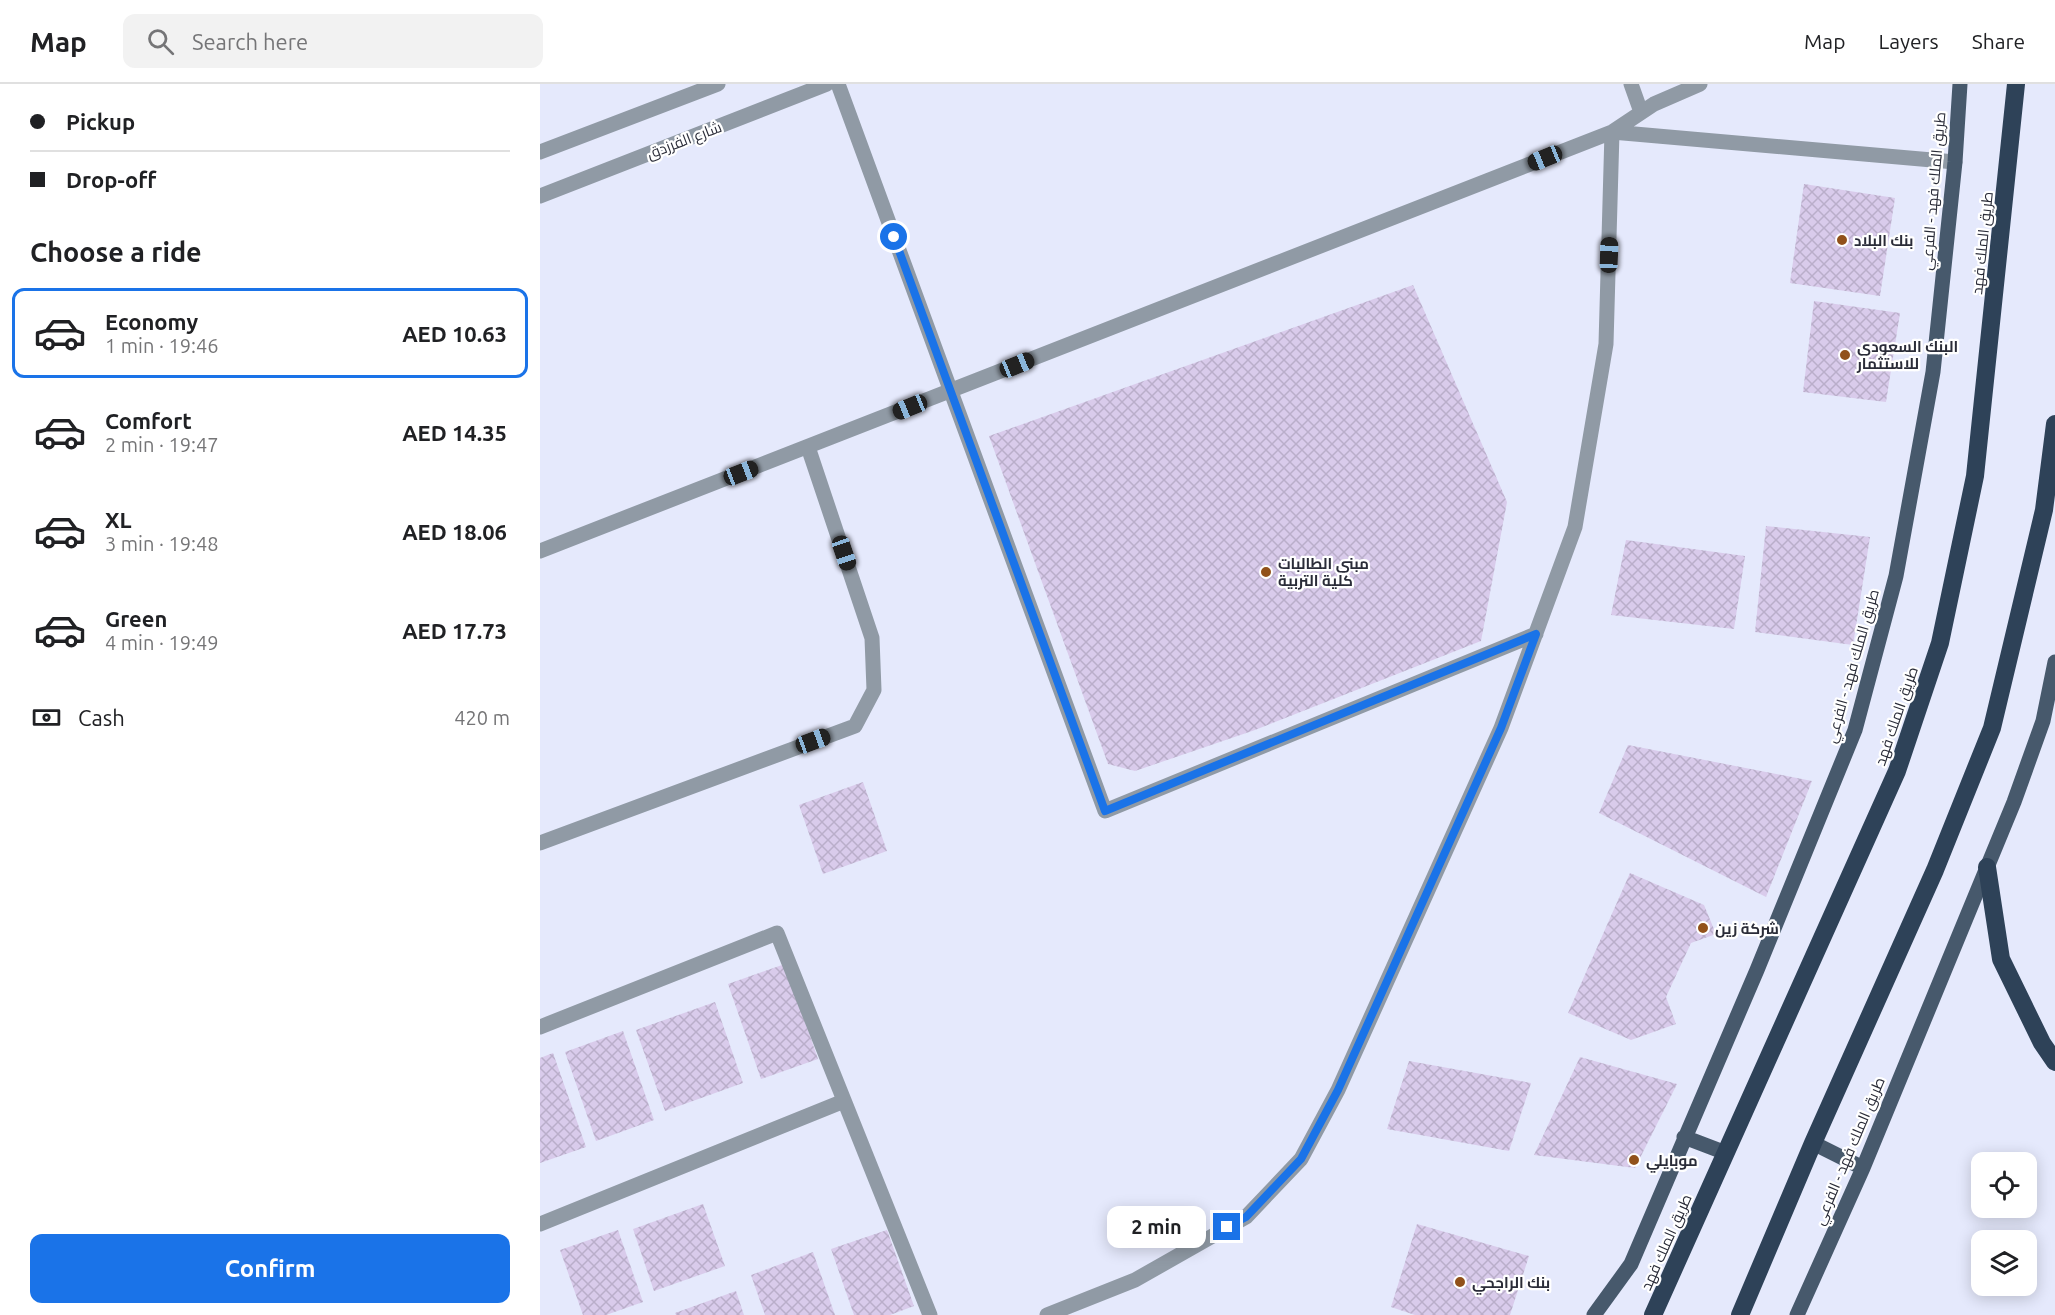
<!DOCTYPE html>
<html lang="en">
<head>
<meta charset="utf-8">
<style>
  :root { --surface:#fff; --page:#f2f2f2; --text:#202124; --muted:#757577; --line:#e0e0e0; --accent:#1a73e8 }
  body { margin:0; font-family:Ubuntu,Cairo,sans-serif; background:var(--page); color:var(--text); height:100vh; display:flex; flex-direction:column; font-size:22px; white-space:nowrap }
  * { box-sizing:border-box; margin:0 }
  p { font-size:20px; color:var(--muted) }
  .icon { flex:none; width:33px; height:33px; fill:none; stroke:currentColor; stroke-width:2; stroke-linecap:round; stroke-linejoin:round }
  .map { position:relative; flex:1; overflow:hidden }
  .sheet { display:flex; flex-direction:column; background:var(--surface); width:540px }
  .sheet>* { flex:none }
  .banner { display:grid; align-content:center; height:132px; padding:0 30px; background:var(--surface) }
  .controls { position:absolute; left:1431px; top:1068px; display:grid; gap:12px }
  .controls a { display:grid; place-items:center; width:66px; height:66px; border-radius:12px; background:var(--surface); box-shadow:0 3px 15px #0003; font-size:30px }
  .end { position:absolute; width:27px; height:27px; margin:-14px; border:8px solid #1a73e8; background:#fff; box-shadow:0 0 0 3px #fff }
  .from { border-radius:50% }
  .bubble { position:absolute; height:42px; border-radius:12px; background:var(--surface); box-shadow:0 3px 15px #0003; font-size:20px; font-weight:600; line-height:42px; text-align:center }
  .car { position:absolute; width:18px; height:36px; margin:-18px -9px; border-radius:8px; box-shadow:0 0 4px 2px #0007; background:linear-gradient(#222 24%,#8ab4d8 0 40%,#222 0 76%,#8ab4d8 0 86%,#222 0) }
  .banner b { display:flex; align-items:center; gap:21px; height:57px; font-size:22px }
  .banner b+b { border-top:2px solid var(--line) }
  .banner i { width:15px; height:15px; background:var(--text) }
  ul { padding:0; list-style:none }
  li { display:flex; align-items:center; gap:18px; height:90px; margin:0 12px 9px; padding:0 18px; border:3px solid transparent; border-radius:12px }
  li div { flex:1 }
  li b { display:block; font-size:22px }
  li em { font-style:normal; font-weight:600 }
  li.selected { border-color:var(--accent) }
  li>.icon { width:54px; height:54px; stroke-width:1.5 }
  h2 { padding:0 30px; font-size:27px; line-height:72px }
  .pay { display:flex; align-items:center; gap:15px; height:66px; padding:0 30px; font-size:22px }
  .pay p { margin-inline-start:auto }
  .button { display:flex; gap:12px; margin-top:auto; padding:12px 30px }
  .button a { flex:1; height:69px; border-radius:12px; background:var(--accent); color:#fff; font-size:24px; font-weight:600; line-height:69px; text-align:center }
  header { display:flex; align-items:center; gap:36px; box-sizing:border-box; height:84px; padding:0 30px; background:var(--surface); border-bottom:2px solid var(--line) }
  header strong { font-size:28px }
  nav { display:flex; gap:33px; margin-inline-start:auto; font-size:21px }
  .search { width:420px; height:54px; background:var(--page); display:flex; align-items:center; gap:15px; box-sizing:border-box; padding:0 21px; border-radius:12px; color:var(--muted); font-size:22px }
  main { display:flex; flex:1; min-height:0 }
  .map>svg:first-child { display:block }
  .building { fill:url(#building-cross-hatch) }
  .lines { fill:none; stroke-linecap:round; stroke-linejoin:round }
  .minor { stroke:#909aa5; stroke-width:15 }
  .major { stroke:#47596c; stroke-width:15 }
  .highway { stroke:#2e4258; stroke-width:18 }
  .route { stroke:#1a73e8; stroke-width:8 }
  .poi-dot { fill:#91511a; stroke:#fff; stroke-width:2 }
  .labels { text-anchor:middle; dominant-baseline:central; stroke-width:4.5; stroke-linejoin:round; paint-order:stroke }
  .street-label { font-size:15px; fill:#2a2c38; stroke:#fff }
  .poi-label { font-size:15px; font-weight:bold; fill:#2a2c38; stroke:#fff; text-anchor:start }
</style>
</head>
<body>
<header>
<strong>Map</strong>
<div class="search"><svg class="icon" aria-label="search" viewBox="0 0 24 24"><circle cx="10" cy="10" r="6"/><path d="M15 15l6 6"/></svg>Search here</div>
<nav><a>Map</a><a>Layers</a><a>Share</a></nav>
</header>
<main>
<section class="sheet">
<div class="banner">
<b><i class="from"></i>Pickup</b>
<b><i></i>Drop-off</b>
</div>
<h2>Choose a ride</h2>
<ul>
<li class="selected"><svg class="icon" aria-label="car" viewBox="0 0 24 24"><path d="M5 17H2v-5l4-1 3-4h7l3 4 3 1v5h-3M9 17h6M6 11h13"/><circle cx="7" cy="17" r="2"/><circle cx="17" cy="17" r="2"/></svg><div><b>Economy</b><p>1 min · 19:46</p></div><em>AED 10.63</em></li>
<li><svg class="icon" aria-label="car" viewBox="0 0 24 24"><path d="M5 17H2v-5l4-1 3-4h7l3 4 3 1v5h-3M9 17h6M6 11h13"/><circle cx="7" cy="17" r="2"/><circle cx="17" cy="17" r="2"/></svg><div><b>Comfort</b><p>2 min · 19:47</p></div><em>AED 14.35</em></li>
<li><svg class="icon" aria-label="car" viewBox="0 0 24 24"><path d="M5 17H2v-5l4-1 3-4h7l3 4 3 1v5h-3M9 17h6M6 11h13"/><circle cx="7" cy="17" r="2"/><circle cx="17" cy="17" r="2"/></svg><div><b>XL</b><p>3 min · 19:48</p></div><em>AED 18.06</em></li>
<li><svg class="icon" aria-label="car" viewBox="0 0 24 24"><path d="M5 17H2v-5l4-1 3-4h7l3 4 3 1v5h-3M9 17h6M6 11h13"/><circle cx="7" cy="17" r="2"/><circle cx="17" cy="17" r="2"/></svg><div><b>Green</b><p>4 min · 19:49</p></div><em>AED 17.73</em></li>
</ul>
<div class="pay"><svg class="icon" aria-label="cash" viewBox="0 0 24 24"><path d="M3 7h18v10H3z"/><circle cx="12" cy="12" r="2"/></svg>Cash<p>420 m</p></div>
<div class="button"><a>Confirm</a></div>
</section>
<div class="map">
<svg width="1515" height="1231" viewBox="0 0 1515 1231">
  <defs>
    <pattern id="building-cross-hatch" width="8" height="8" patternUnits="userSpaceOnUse" patternTransform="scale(1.5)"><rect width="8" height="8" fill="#d9cbeb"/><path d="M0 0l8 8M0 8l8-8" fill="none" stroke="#baaeca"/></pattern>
  </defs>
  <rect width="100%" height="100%" fill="#e5e9fc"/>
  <path class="building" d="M 1264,100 L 1355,114 L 1340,212 L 1250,199 Z
    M 873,201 L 967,418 L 941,557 L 715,646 L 595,687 L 568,680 L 449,352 Z
    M 1274,217 L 1360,229 L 1346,318 L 1263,308 Z
    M 1226,442 L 1330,453 L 1313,561 L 1215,548 Z
    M 1086,456 L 1205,472 L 1194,545 L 1071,531 Z
    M 1088,661 L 1272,697 L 1226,813 L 1059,729 Z
    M 323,698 L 347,767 L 283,790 L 259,721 Z
    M 1090,789 L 1164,821 L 1176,850 L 1151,859 L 1126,913 L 1136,940 L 1091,956 L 1028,929 Z
    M 245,880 L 278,975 L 221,995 L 188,900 Z
    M 175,918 L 203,999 L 125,1027 L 96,946 Z
    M 83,947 L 114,1036 L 56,1057 L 25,968 Z
    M 13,969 L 46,1063 L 0,1079 L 0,974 Z
    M 1040,973 L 1137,1000 L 1095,1084 L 994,1071 Z
    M 869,977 L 991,999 L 969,1067 L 847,1045 Z
    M 163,1120 L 185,1182 L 114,1207 L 93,1145 Z
    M 877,1140 L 989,1172 L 970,1231 L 875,1231 L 851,1223 Z
    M 78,1146 L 103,1218 L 66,1231 L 43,1231 L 20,1166 Z
    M 347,1146 L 374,1222 L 350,1231 L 314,1231 L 291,1165 Z
    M 273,1168 L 295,1231 L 225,1231 L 211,1191 Z
    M 196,1207 L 204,1231 L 136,1231 L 135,1229 Z"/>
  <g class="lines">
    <path class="minor" d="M 298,0 L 565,727 L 996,550
      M 1091,0 L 1101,28
      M 0,68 L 178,0
      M 0,112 L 287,0
      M 0,467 L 1072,48 L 1114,20 L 1160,0
      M 0,759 L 315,642 L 334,606 L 332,554 L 268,363
      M 0,943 L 237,849 L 390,1231
      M 0,1140 L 304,1017
      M 507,1231 L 595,1196 L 706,1133 L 761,1075 L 798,1006 L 961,644 L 1035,443 L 1066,260 L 1072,48 L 1415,78"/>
    <path class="major" d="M 1144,1053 L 1186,1069
      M 1273,1059 L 1323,1084
      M 1054,1231 L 1091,1180 L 1217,886 L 1315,646 L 1356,492 L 1393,288 L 1415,78 L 1420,0
      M 1257,1231 L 1323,1084 L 1474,718 L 1503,637 L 1515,578"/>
    <path class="highway" d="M 1447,783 L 1461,875 L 1502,959 L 1515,978
      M 1113,1231 L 1357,687 L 1400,559 L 1435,392 L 1476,0
      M 1200,1231 L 1273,1059 L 1395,786 L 1452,644 L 1504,426 L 1515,340"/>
  </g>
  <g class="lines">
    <path class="route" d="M 354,153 L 565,727 L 996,550 L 961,644 L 798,1006 L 761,1075 L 706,1133 L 687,1143"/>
  </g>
  <g class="poi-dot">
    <circle cx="1302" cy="156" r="6"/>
    <circle cx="1305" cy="271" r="6"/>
    <circle cx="726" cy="488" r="6"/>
    <circle cx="1163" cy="844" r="6"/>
    <circle cx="1094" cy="1076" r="6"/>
    <circle cx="920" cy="1198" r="6"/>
  </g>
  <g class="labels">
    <g class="street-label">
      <text transform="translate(144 56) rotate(-21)">شارع الفرزدق</text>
      <text transform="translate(1393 107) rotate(-85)">طريق الملك فهد - الفرعي</text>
      <text transform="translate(1442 159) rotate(-84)">طريق الملك فهد</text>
      <text transform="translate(1312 582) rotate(-74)">طريق الملك فهد - الفرعي</text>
      <text transform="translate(1356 632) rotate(-71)">طريق الملك فهد</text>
      <text transform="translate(1309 1067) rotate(-67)">طريق الملك فهد - الفرعي</text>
      <text transform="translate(1126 1158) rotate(-66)">طريق الملك فهد</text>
    </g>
    <g class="poi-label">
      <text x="1314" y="156">بنك البلاد</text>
      <text x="1317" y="262">البنك السعودي<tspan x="1317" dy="17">للاستثمار</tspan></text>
      <text x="738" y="479">مبنى الطالبات<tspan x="738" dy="17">كلية التربية</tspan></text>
      <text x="1175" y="844">شركة زين</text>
      <text x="1106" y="1076">موبايلي</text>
      <text x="932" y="1198">بنك الراجحي</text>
    </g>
  </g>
</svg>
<div class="controls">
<a><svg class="icon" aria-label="locate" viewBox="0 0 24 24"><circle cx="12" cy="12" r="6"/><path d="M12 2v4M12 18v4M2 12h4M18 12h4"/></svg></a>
<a><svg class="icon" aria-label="layers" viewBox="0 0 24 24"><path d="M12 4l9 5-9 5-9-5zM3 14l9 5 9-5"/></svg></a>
</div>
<i class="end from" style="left:354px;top:153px"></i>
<i class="end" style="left:687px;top:1143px"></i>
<div class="bubble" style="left:567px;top:1122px;width:99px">2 min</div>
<i class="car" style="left:1005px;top:74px;rotate:248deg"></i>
<i class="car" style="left:1069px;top:171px;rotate:2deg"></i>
<i class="car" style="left:477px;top:281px;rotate:68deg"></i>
<i class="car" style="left:370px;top:323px;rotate:248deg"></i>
<i class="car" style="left:201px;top:389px;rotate:69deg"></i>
<i class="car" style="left:304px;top:469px;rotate:161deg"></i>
<i class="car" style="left:273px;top:657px;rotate:70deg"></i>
</div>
</main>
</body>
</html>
